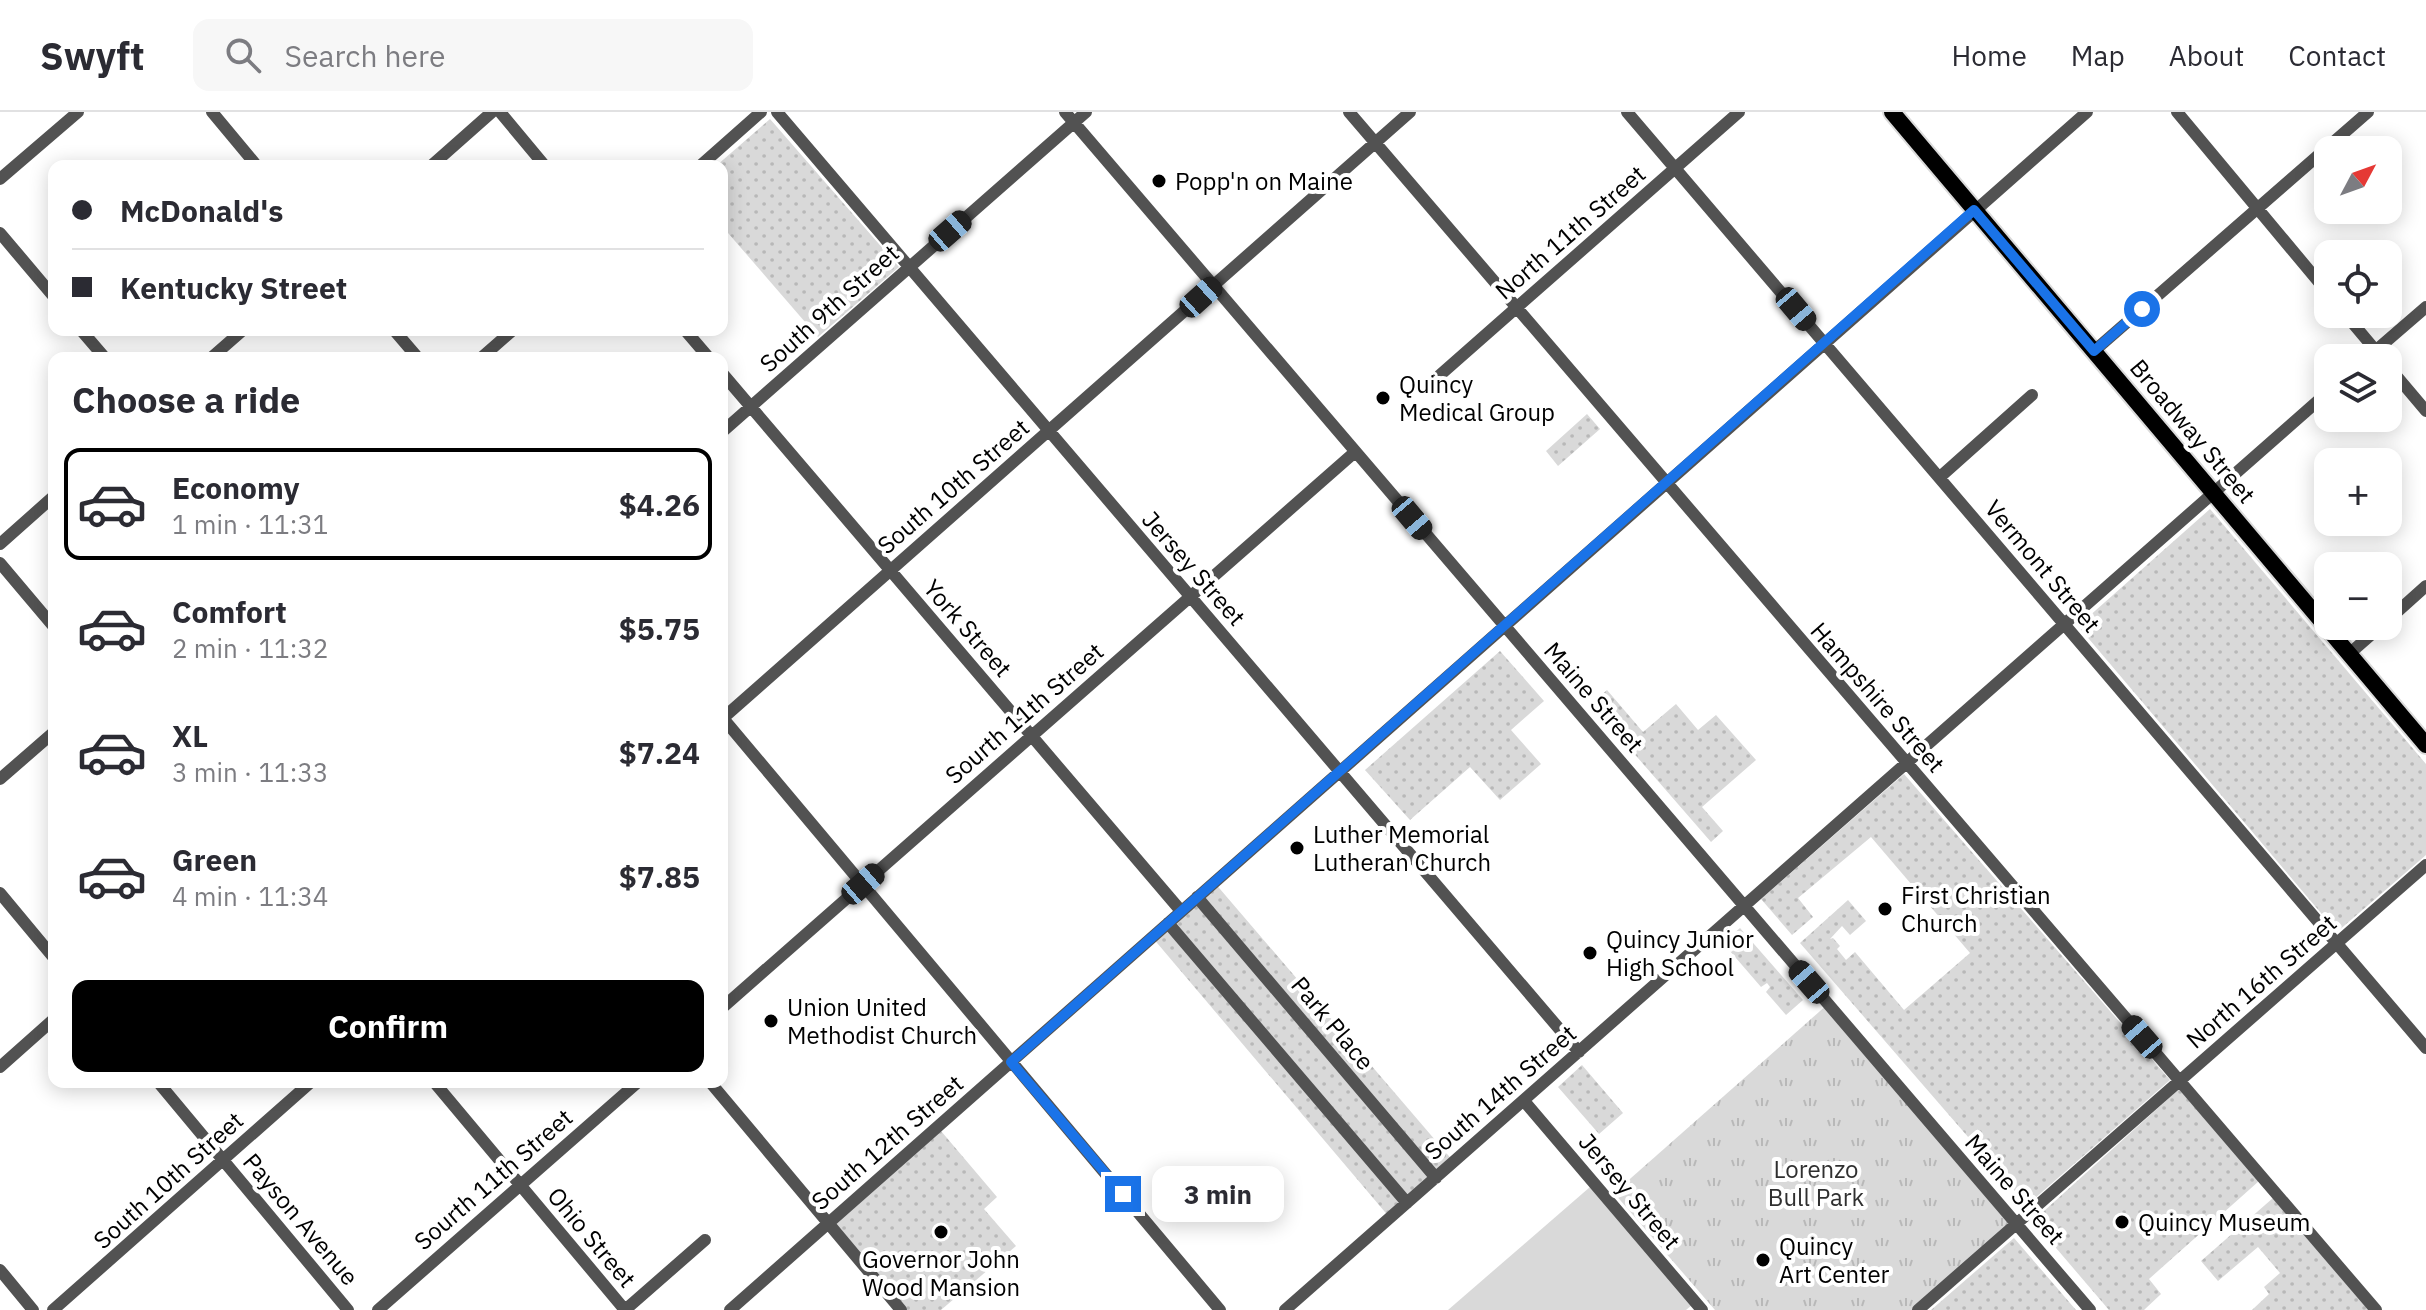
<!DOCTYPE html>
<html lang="en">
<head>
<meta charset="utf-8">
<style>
  :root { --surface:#fff; --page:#f7f7f7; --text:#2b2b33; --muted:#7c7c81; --line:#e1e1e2; --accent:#000 }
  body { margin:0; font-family:"IBM Plex Sans",sans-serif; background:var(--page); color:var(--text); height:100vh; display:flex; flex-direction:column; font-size:30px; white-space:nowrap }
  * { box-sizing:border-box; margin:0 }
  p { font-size:26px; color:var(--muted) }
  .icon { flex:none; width:44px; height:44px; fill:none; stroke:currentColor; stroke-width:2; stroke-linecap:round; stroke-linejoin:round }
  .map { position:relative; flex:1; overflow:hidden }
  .side { position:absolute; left:48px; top:240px; width:680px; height:736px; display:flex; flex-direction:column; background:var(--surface); border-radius:16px; box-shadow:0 4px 20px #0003 }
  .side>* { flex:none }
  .banner { position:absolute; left:48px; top:48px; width:680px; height:176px; border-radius:16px; box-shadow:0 4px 20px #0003; display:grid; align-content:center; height:176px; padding:0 24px; background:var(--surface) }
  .needle { width:52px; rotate:49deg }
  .controls { position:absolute; left:2314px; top:24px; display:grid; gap:16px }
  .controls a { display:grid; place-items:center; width:88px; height:88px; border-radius:16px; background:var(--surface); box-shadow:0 4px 20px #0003; font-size:40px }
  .end { position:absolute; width:36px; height:36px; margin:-18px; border:10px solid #1a73e8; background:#fff; box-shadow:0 0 0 4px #fff }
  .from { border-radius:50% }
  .bubble { position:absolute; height:56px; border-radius:16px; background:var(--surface); box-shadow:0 4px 20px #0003; font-size:26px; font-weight:800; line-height:56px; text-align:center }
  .car { position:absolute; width:24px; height:48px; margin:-24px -12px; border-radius:10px; box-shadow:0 0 6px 2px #0007; background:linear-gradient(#222 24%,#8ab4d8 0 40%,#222 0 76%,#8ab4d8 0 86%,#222 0) }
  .banner b { display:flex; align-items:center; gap:28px; height:76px; font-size:30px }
  .banner b+b { border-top:2px solid var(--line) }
  .banner i { width:20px; height:20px; background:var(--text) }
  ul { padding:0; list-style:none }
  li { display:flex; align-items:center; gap:24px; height:112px; margin:0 16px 12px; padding:0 8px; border:4px solid transparent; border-radius:16px }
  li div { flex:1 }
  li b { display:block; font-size:30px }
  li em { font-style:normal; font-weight:800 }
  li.selected { border-color:var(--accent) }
  li>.icon { width:72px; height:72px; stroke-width:1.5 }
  h2 { padding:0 24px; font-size:36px; line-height:96px }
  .primary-button { display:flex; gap:16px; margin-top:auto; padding:16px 24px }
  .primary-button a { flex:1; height:92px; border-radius:16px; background:var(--accent); color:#fff; font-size:32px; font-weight:800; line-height:92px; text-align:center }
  header { display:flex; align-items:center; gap:48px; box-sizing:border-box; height:112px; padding:0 40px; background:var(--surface); border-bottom:2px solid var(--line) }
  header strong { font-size:38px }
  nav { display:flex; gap:44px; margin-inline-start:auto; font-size:28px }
  .search { width:560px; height:72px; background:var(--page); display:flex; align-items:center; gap:20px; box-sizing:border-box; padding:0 28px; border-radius:16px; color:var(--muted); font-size:30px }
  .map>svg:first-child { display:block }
  .grass { fill:url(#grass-dots) }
  .park { fill:url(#park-tufts) }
  .pitch { fill:#d9d9d9 }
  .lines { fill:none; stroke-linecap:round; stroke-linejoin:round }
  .major-casing { stroke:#dbdbdb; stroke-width:20 }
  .minor { stroke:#525252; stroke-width:12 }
  .major { stroke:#000; stroke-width:16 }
  .route { stroke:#1a73e8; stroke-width:10 }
  .poi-dot { fill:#000; stroke:#fff; stroke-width:3 }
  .labels { text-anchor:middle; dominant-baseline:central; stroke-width:8; stroke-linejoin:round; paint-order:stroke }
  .poi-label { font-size:24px; fill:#000; stroke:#fff; text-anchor:start }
  .street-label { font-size:24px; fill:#000; stroke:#fff }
  .park-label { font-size:24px; fill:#303030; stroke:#fff }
</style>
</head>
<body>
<header>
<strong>Swyft</strong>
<div class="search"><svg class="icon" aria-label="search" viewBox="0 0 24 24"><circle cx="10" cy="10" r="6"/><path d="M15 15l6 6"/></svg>Search here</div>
<nav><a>Home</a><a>Map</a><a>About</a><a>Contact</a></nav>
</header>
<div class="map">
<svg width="2426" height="1198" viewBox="0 0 2426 1198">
  <defs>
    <pattern id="grass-dots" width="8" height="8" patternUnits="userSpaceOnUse" patternTransform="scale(2)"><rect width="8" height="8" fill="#d9d9d9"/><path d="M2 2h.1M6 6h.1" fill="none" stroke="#b8b8b8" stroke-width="1.8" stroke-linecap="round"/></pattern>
    <pattern id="park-tufts" width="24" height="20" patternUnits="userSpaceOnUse" patternTransform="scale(2)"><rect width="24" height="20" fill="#d9d9d9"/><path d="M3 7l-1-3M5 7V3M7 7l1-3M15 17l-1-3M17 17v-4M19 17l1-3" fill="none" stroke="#b8b8b8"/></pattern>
  </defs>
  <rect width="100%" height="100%" fill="#fff"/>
  <path class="grass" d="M 770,7 L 899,155 L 818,225 L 722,114 L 722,54 L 716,54 Z
    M 1587,302 L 1600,317 L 1558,354 L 1546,339 Z
    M 2210,397 L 2426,652 L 2426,743 L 2337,820 L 2078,514 Z
    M 1500,539 L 1544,589 L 1511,618 L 1541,652 L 1500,688 L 1470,655 L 1410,708 L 1365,658 Z
    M 1607,578 L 1643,620 L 1676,592 L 1698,618 L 1716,603 L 1756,648 L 1702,695 L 1723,719 L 1711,730 L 1591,592 Z
    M 1904,662 L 2170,968 L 2027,1093 L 1800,831 L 1848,788 L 1866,809 L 1850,823 L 1842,814 L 1830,827 L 1833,826 L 1840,834 L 1837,837 L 1846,848 L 1855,840 L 1904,898 L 1970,841 L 1871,725 L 1798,786 L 1813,805 L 1792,823 L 1761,787 Z
    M 1214,770 L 1454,1050 L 1390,1106 L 1152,825 Z
    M 1740,816 L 1803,888 L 1786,903 L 1766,880 L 1770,875 L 1767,871 L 1761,875 L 1723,831 Z
    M 1582,953 L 1623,1001 L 1599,1022 L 1558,975 Z
    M 2179,977 L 2259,1069 L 2149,1167 L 2161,1182 L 2144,1198 L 2109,1198 L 2033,1109 Z
    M 941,1019 L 997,1085 L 984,1097 L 1016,1134 L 941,1198 L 905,1198 L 832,1112 Z
    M 2273,1086 L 2369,1198 L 2252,1198 L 2269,1182 L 2264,1175 L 2280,1161 L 2258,1135 L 2218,1169 L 2201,1149 Z
    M 2014,1126 L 2076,1198 L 1931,1198 Z"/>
  <path class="park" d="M 1828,892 L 2017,1111 L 1918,1198 L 1715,1198 L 1614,1081 Z"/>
  <path class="pitch" d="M 1590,1075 L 1692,1193 L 1686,1198 L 1448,1198 Z"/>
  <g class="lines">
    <defs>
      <path id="major" d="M 1892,0 L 2426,633"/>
    </defs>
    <use href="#major" class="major-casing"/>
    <path class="minor" d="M 212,0 L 257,54
      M 500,0 L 545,54
      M 777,0 L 1579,940
      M 1065,0 L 2090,1198
      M 1349,0 L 2376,1198
      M 1627,0 L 2426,936
      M 2177,0 L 2328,181
      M 431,54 L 492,0
      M 700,54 L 761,0
      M 0,67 L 78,0
      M 0,121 L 54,185
      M 2345,202 L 2382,246
      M 81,218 L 105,246
      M 394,218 L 418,246
      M 685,218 L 709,246
      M 2094,239 L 2368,0
      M 211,246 L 243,218
      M 481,246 L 513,218
      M 2367,246 L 2426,195
      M 2388,254 L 2426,299
      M 722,261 L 1181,799
      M 1434,275 L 1440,263 L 1739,0
      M 722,320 L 1086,0
      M 1940,365 L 2032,283
      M 0,432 L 54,384
      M 0,451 L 54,515
      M 2388,508 L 2426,474
      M 2349,542 L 2381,514
      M 722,605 L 1220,1198
      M 722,607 L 1410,0
      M 0,667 L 54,620
      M 0,781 L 54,846
      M 1197,785 L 1436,1066
      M 1168,811 L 1407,1091
      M 722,896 L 1355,340
      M 0,955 L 54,907
      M 158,970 L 348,1198
      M 434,970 L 625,1198
      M 710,970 L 901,1198
      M 1524,989 L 1702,1198
      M 0,1158 L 33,1198
      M 53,1198 L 311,970
      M 378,1198 L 638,970
      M 625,1198 L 705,1128
      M 730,1198 L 2087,0
      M 1285,1198 L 2328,280
      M 1918,1198 L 2426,753"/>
    <use href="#major" class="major"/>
  </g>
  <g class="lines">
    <path class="route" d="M 1123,1082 L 1011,950 L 1974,98 L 2094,239 L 2142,197"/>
  </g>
  <g class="poi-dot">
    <circle cx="1159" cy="69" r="8"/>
    <circle cx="1383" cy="286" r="8"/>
    <circle cx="1297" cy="736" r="8"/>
    <circle cx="1885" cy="797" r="8"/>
    <circle cx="1590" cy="841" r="8"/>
    <circle cx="771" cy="909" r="8"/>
    <circle cx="2122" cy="1110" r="8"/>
    <circle cx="941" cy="1120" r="8"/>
    <circle cx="1763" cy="1148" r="8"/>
  </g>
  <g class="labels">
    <g class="poi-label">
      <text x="1175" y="69">Popp'n on Maine</text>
      <text x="1399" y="272">Quincy<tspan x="1399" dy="28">Medical Group</tspan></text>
      <text x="1313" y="722">Luther Memorial<tspan x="1313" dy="28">Lutheran Church</tspan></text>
      <text x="1901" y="783">First Christian<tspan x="1901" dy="28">Church</tspan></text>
      <text x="1606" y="827">Quincy Junior<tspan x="1606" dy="28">High School</tspan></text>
      <text x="787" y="895">Union United<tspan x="787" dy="28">Methodist Church</tspan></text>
      <text x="2138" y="1110">Quincy Museum</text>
      <text x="1779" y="1134">Quincy<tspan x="1779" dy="28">Art Center</tspan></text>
      <text x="941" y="1147" text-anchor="middle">Governor John<tspan x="941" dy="28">Wood Mansion</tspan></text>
    </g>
    <g class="street-label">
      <text transform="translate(1570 120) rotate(-41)">North 11th Street</text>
      <text transform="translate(829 196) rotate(-42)">South 9th Street</text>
      <text transform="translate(2193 319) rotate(50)">Broadway Street</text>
      <text transform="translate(953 374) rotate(-41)">South 10th Street</text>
      <text transform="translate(2043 454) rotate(50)">Vermont Street</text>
      <text transform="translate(1194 456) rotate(49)">Jersey Street</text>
      <text transform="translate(968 516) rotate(49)">York Street</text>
      <text transform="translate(1594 585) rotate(49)">Maine Street</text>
      <text transform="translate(1878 585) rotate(49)">Hampshire Street</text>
      <text transform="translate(1024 601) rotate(-41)">Sourth 11th Street</text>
      <text transform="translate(2261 869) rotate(-41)">North 16th Street</text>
      <text transform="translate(1333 911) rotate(50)">Park Place</text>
      <text transform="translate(1500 980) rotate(-41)">South 14th Street</text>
      <text transform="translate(887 1030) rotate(-41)">South 12th Street</text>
      <text transform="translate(493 1067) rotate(-41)">Sourth 11th Street</text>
      <text transform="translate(168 1068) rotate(-42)">South 10th Street</text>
      <text transform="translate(2015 1077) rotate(49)">Maine Street</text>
      <text transform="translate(1630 1079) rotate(50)">Jersey Street</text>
      <text transform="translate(301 1107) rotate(50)">Payson Avenue</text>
      <text transform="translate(592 1125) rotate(50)">Ohio Street</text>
    </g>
    <g class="park-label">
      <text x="1816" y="1057">Lorenzo<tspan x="1816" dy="28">Bull Park</tspan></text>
    </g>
  </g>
</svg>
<div class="controls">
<a><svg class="needle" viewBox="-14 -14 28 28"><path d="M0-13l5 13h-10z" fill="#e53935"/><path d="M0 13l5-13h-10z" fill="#7c7c81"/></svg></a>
<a><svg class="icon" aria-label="locate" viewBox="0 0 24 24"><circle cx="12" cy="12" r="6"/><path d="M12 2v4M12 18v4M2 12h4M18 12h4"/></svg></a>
<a><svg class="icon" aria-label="layers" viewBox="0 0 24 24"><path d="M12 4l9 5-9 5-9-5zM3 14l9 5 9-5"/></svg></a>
<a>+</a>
<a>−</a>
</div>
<i class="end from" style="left:2142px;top:197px"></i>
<i class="end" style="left:1123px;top:1082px"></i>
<div class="bubble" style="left:1152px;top:1054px;width:132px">3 min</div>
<i class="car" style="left:950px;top:119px;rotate:49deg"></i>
<i class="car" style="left:1201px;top:185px;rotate:48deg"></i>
<i class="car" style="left:1796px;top:197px;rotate:140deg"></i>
<i class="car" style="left:1412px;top:406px;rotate:140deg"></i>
<i class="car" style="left:863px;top:772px;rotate:49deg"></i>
<i class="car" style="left:1809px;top:870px;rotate:319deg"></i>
<i class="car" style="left:2142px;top:925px;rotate:319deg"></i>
<div class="banner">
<b><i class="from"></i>McDonald's</b>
<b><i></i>Kentucky Street</b>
</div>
<section class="side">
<h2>Choose a ride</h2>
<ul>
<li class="selected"><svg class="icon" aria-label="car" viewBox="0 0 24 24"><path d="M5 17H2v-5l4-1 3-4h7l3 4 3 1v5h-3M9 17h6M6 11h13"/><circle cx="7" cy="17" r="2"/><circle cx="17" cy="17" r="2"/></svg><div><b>Economy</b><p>1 min · 11:31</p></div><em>$4.26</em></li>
<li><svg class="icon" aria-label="car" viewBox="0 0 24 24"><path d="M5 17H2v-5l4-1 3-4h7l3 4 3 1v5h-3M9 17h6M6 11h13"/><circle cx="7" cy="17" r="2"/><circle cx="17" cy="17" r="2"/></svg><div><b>Comfort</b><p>2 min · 11:32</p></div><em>$5.75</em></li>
<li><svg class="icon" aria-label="car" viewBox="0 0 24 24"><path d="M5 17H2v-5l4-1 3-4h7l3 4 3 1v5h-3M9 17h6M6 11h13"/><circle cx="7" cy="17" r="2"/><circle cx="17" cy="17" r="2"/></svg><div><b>XL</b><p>3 min · 11:33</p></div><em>$7.24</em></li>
<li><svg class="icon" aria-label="car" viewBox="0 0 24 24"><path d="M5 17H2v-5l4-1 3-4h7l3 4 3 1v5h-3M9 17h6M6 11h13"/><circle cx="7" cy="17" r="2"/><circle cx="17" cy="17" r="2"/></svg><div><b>Green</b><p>4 min · 11:34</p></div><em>$7.85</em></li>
</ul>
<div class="primary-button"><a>Confirm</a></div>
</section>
</div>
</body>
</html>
